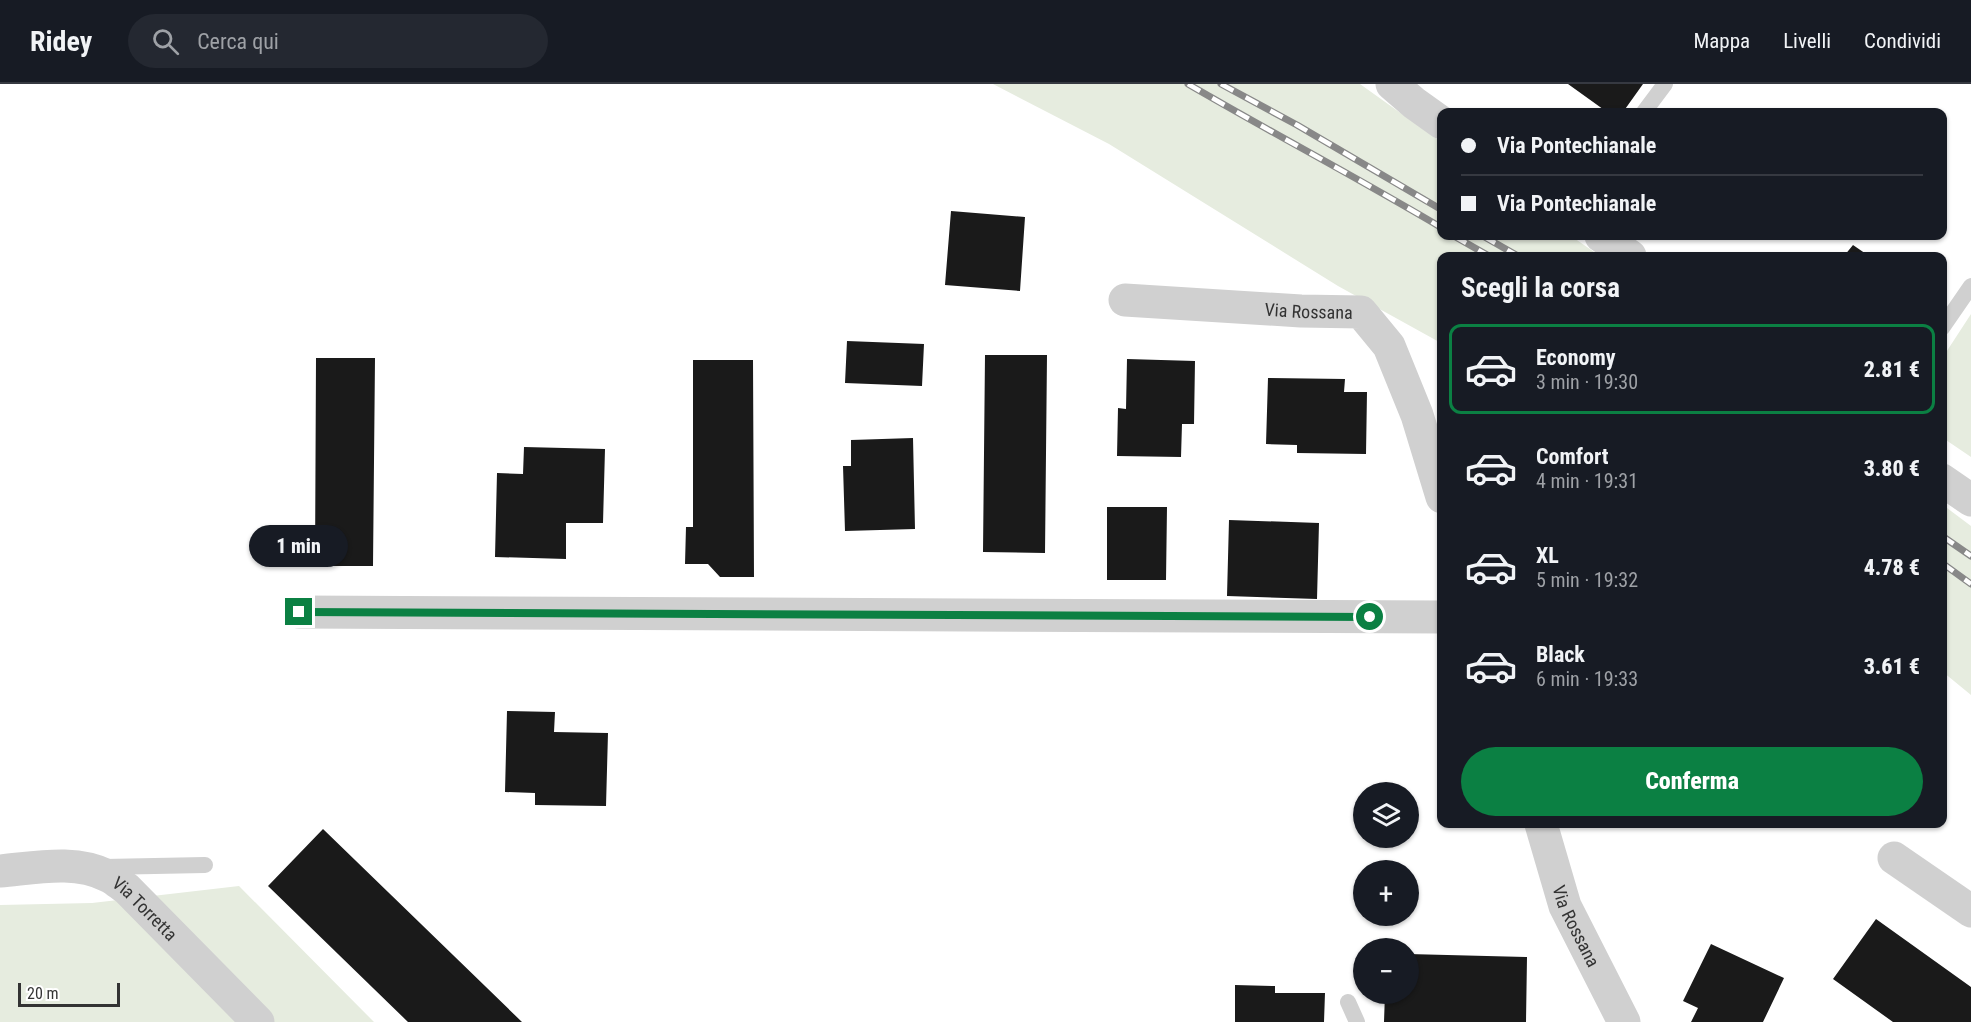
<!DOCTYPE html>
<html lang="it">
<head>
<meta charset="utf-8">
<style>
  :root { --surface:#171b24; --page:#242831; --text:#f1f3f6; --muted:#9ea1a6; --line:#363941; --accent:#0b8043 }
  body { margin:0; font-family:"Roboto Condensed",sans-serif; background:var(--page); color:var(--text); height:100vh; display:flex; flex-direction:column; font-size:22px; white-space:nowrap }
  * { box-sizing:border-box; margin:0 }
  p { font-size:20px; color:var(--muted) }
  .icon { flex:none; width:33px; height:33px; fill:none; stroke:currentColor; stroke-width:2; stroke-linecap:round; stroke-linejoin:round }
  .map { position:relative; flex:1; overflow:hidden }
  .sheet { position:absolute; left:1437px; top:168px; width:510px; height:576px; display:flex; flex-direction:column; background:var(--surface); border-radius:12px; box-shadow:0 2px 4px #0004 }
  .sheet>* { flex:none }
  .guide { position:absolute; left:1437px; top:24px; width:510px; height:132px; border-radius:12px; box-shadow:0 2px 4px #0004; display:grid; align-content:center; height:132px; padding:0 24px; background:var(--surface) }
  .controls { position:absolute; left:1353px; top:698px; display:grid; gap:12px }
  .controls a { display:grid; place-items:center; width:66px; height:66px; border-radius:50%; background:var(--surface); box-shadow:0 2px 4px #0004; font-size:30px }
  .scale { position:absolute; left:18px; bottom:15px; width:102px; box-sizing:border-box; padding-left:6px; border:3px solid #333; border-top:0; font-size:16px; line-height:21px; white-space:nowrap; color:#333; -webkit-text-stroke:4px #fff; paint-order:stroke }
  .end { position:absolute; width:27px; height:27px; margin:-14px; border:8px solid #0b8043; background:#fff; box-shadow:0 0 0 3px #fff }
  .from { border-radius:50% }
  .bubble { position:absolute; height:42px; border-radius:21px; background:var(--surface); box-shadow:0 2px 4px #0004; font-size:20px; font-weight:800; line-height:42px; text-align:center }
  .guide b { display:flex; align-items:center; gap:21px; height:57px; font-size:22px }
  .guide b+b { border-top:2px solid var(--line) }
  .guide i { width:15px; height:15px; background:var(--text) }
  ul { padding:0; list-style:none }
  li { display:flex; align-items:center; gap:18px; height:90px; margin:0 12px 9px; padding:0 12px; border:3px solid transparent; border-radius:12px }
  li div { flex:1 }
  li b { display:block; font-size:22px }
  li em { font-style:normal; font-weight:800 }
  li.active { border-color:var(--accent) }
  li>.icon { width:54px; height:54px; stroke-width:1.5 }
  h2 { padding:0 24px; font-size:27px; line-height:72px }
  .action { display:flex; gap:12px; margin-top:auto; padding:12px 24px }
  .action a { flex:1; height:69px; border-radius:36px; background:var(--accent); color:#fff; font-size:24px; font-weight:800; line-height:69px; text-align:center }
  header { display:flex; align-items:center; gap:36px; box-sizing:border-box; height:84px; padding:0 30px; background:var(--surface); border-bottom:2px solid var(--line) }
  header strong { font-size:28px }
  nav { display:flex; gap:33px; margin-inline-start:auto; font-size:21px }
  .search { width:420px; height:54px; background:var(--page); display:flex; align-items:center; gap:15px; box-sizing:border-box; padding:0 21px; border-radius:33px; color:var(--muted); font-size:22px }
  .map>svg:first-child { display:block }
  .green { fill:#e6ecdf }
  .building { fill:#1a1a1a }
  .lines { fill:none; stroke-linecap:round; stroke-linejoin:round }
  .service { stroke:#d0d0d0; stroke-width:16 }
  .minor { stroke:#d0d0d0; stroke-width:33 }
  .rail-casing { stroke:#888; stroke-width:7 }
  .rail { stroke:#fff; stroke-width:4.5; stroke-dasharray:14; stroke-linecap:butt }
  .route { stroke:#0b8043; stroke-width:8 }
  .labels { text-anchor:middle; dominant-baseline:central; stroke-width:6; stroke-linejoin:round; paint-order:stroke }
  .street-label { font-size:18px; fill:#333; stroke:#fff }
</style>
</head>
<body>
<header>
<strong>Ridey</strong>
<div class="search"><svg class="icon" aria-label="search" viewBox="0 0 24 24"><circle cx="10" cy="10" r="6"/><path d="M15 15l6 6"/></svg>Cerca qui</div>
<nav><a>Mappa</a><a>Livelli</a><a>Condividi</a></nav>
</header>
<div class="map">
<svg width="1971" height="938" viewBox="0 0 1971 938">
  <rect width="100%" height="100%" fill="#fff"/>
  <path class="green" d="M 993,0 L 1360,0 L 1441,58 L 1442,152 L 1571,152 L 1600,172 L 1442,172 L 1441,259 L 1338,202 L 1109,60 Z
    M 1971,230 L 1971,373 L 1943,354 L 1943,273 Z
    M 1943,421 L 1971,442 L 1971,611 L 1943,588 Z
    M 239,802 L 374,938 L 0,938 L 0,821 L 92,819 Z"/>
  <path class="building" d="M 1568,0 L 1643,0 L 1623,28 L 1607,28 Z
    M 951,127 L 1025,133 L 1020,207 L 945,201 Z
    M 1853,161 L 1869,172 L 1844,172 Z
    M 847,257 L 924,260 L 922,302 L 845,299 Z
    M 985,271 L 1047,271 L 1045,469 L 983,468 Z
    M 316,274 L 375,274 L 373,482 L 315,482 Z
    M 1127,275 L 1195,277 L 1194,340 L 1182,340 L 1181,373 L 1117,372 L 1118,324 L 1126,325 Z
    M 693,276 L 753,276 L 754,493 L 720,493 L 708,480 L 685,480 L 686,443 L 693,443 Z
    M 1268,294 L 1345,295 L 1344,308 L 1367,308 L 1366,370 L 1297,369 L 1297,361 L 1266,360 Z
    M 913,354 L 915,445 L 845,447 L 843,382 L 851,382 L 851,356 Z
    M 524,363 L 605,365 L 603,439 L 566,439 L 566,475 L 495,473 L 497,389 L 523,390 Z
    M 1107,423 L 1167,423 L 1166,496 L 1107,496 Z
    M 1229,436 L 1319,439 L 1317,515 L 1227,512 Z
    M 507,627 L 555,628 L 554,648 L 608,649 L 606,722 L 535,721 L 535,709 L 505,708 Z
    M 323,745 L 522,938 L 408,938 L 268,802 Z
    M 1876,835 L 1971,903 L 1971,938 L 1893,938 L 1833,895 Z
    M 1711,860 L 1784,894 L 1763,938 L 1691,938 L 1698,924 L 1683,917 Z
    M 1408,870 L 1527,873 L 1526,938 L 1384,938 L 1385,909 L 1408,909 Z
    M 1235,901 L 1275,902 L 1275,909 L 1325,909 L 1324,938 L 1235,938 Z"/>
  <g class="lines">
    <path class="service" d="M 1644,28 L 1665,0
      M 1942,244 L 1971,202
      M 104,783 L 205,781
      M 1348,918 L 1357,938"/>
    <g class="minor">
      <path d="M 1392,0 L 1414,19 L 1442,39"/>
      <path d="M 1601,152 L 1630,172"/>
      <path id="s1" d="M 1125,216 L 1301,227 L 1361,228 L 1389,262 L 1417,331 L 1442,413"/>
      <path d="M 1942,396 L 1971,416"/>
      <path d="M 299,528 L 1442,533"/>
      <path id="s2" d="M 1541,740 L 1565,822 L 1624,938"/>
      <path d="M 1894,774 L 1971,827"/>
      <path id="s3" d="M 0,787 C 35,784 75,775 108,792 C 115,795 121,801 127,805 L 258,938"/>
    </g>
    <defs>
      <path id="rail" d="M 1188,0 C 1272,49 1358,94 1442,144
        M 1221,0 L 1297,41 L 1442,126
        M 1454,152 L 1489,172
        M 1483,152 L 1518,172
        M 1942,452 L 1971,472
        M 1942,479 L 1971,500"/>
    </defs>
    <use href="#rail" class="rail-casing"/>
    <use href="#rail" class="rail"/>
  </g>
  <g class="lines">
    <path class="route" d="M 299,528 L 1370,533"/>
  </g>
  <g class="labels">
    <g class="street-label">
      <text stroke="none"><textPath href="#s1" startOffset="184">Via Rossana</textPath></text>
      <text stroke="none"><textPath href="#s3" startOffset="159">Via Torretta</textPath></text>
      <text stroke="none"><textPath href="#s2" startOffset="108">Via Rossana</textPath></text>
    </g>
  </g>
</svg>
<div class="controls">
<a><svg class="icon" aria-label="layers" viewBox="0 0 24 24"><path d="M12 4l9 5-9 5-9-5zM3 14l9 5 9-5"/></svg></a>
<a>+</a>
<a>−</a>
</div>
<div class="scale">20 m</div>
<i class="end from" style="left:1370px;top:533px"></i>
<i class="end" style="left:299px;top:528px"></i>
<div class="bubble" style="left:249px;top:441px;width:99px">1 min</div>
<div class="guide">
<b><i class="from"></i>Via Pontechianale</b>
<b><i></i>Via Pontechianale</b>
</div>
<section class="sheet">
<h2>Scegli la corsa</h2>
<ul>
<li class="active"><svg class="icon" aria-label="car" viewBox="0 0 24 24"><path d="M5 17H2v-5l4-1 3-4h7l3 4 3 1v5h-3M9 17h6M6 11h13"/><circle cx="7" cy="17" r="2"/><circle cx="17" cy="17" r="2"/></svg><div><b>Economy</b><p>3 min · 19:30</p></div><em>2.81 €</em></li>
<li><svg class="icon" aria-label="car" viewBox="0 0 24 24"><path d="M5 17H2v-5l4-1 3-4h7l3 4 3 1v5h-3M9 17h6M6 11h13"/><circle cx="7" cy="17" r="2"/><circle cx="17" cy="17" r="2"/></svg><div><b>Comfort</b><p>4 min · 19:31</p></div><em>3.80 €</em></li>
<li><svg class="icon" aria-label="car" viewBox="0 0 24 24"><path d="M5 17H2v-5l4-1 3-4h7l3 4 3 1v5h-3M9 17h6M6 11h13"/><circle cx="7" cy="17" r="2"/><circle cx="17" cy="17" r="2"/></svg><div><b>XL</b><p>5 min · 19:32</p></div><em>4.78 €</em></li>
<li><svg class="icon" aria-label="car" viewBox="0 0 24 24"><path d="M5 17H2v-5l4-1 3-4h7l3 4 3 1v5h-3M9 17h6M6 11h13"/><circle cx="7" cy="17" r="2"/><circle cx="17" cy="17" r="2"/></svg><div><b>Black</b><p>6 min · 19:33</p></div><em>3.61 €</em></li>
</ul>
<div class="action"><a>Conferma</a></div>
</section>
</div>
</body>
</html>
